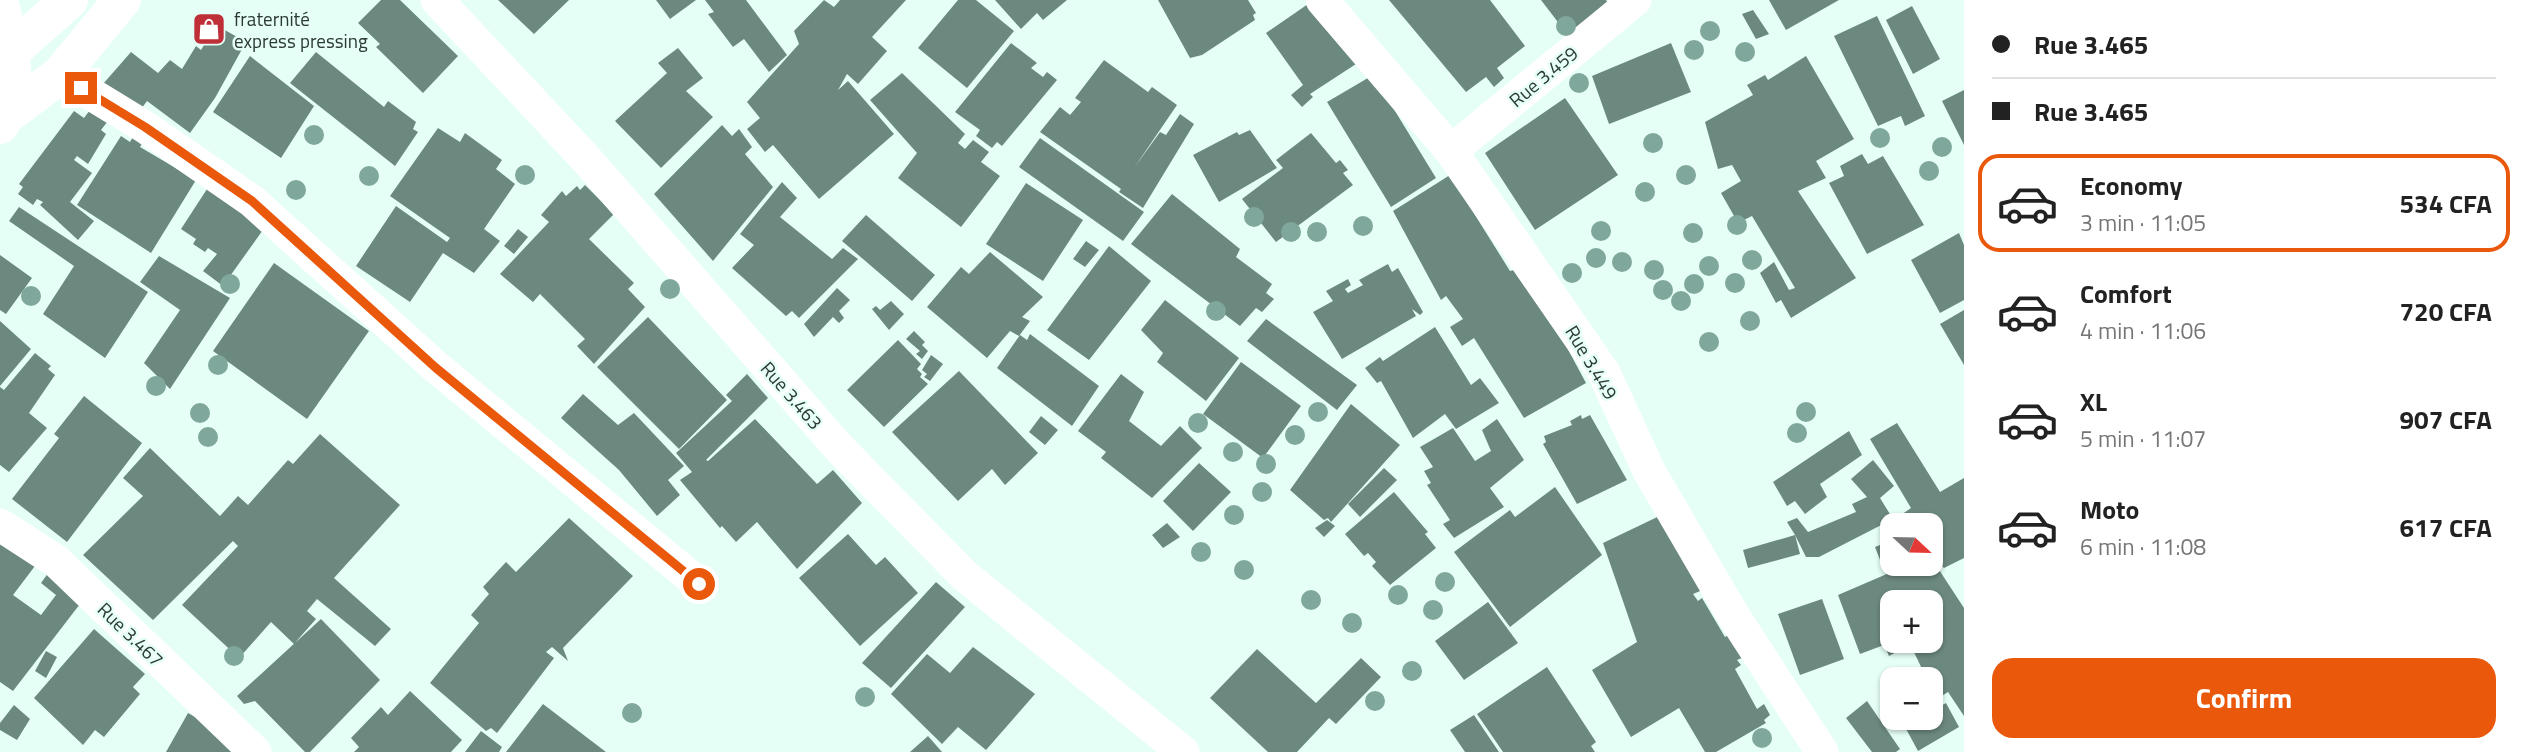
<!DOCTYPE html>
<html lang="en">
<head>
<meta charset="utf-8">
<style>
  :root { --surface:#fff; --page:#f6f6f6; --text:#222; --muted:#767676; --line:#e0e0e0; --accent:#ea580c }
  body { margin:0; font-family:"Titillium Web",sans-serif; background:var(--page); color:var(--text); height:100vh; display:flex; flex-direction:column; font-size:26px; white-space:nowrap }
  * { box-sizing:border-box; margin:0 }
  p { font-size:23px; color:var(--muted) }
  .icon { flex:none; width:38px; height:38px; fill:none; stroke:currentColor; stroke-width:2; stroke-linecap:round; stroke-linejoin:round }
  .map { position:relative; flex:1; overflow:hidden }
  .side { display:flex; flex-direction:column; background:var(--surface); width:560px }
  .side>* { flex:none }
  .top-card { display:grid; align-content:center; height:154px; padding:0 28px; background:var(--surface) }
  .needle { width:46px; rotate:112deg }
  .tools { position:absolute; left:1880px; top:513px; display:grid; gap:14px }
  .tools a { display:grid; place-items:center; width:63px; height:63px; border-radius:14px; background:var(--surface); box-shadow:0 2px 5px #0004; font-size:35px }
  .end { position:absolute; width:32px; height:32px; margin:-16px; border:9px solid #ea580c; background:#fff; box-shadow:0 0 0 4px #fff }
  .from { border-radius:50% }
  .top-card b { display:flex; align-items:center; gap:24px; height:66px; font-size:26px }
  .top-card b+b { border-top:2px solid var(--line) }
  .top-card i { width:18px; height:18px; background:var(--text) }
  ul { padding:0; list-style:none }
  li { display:flex; align-items:center; gap:21px; height:98px; margin:0 14px 10px; padding:0 14px; border:4px solid transparent; border-radius:21px }
  li div { flex:1 }
  li b { display:block; font-size:26px }
  li em { font-style:normal; font-weight:700 }
  li.current { border-color:var(--accent) }
  li>.icon { width:63px; height:63px; stroke-width:1.5 }
  .action { display:flex; gap:14px; margin-top:auto; padding:14px 28px }
  .action a { flex:1; height:80px; border-radius:21px; background:var(--accent); color:#fff; font-size:28px; font-weight:700; line-height:80px; text-align:center }
  main { display:flex; flex:1; min-height:0 }
  .map>svg:first-child { display:block }
  .building { fill:#6c897f }
  .lines { fill:none; stroke-linecap:round; stroke-linejoin:round }
  .street { stroke:#fff; stroke-width:33 }
  .secondary { stroke:#fff; stroke-width:38 }
  .primary { stroke:#fff; stroke-width:38 }
  .tree { fill:#80a79b }
  .route { stroke:#ea580c; stroke-width:9 }
  .labels { text-anchor:middle; dominant-baseline:central; stroke-width:5; stroke-linejoin:round; paint-order:stroke }
  .poi-label { font-size:19px; fill:#2d3935; stroke:#e5fff6; text-anchor:start }
  .street-label { font-size:19px; fill:#2d3935; stroke:#e5fff6 }
</style>
</head>
<body>
<main>
<div class="map">
<svg width="1964" height="752" viewBox="0 0 1964 752">
  <rect width="100%" height="100%" fill="#e5fff6"/>
  <path class="building" d="M 381,0 L 400,0 L 458,56 L 423,93 L 376,47 L 380,44 L 358,23 Z
    M 498,0 L 569,0 L 534,34 Z
    M 656,0 L 696,0 L 670,19 Z
    M 705,0 L 746,0 L 787,55 L 769,72 L 744,39 L 733,47 L 708,14 L 714,12 Z
    M 824,0 L 834,7 L 840,0 L 906,0 L 872,37 L 887,51 L 858,84 L 847,74 L 838,90 L 848,81 L 894,134 L 819,199 L 773,145 L 765,152 L 747,129 L 760,118 L 747,102 L 799,44 L 794,31 Z
    M 958,0 L 976,0 L 1014,31 L 967,88 L 918,48 Z
    M 995,0 L 1067,0 L 1043,20 L 1037,13 L 1021,29 Z
    M 1158,0 L 1248,0 L 1256,13 L 1253,15 L 1255,20 L 1202,55 L 1190,58 Z
    M 1389,0 L 1490,0 L 1525,46 L 1497,68 L 1504,78 L 1494,87 L 1486,77 L 1466,92 Z
    M 1541,0 L 1606,0 L 1608,3 L 1567,34 Z
    M 1769,0 L 1839,0 L 1786,30 Z
    M 1311,2 L 1356,64 L 1310,94 L 1313,97 L 1302,107 L 1291,95 L 1303,85 L 1266,33 Z
    M 1912,6 L 1940,59 L 1913,74 L 1886,20 Z
    M 1753,10 L 1769,34 L 1756,39 L 1742,14 Z
    M 1877,16 L 1925,116 L 1905,126 L 1901,116 L 1878,126 L 1834,36 Z
    M 216,25 L 246,42 L 215,98 L 190,133 L 147,101 L 139,112 L 103,84 L 131,52 L 158,73 L 170,60 L 182,69 L 196,46 L 201,50 Z
    M 1011,43 L 1037,63 L 1031,68 L 1043,77 L 1047,72 L 1057,80 L 1002,146 L 997,142 L 992,148 L 976,136 L 980,130 L 955,112 Z
    M 1671,43 L 1691,92 L 1609,124 L 1592,76 Z
    M 678,48 L 703,78 L 686,91 L 713,117 L 661,168 L 615,121 L 667,73 L 658,63 Z
    M 316,52 L 384,107 L 388,101 L 416,122 L 413,129 L 418,132 L 395,166 L 290,83 Z
    M 250,56 L 314,106 L 281,158 L 213,112 Z
    M 1806,56 L 1854,139 L 1816,161 L 1826,178 L 1798,191 L 1856,278 L 1791,318 L 1781,300 L 1776,303 L 1760,273 L 1774,262 L 1789,290 L 1795,288 L 1752,216 L 1738,223 L 1721,193 L 1741,181 L 1732,165 L 1718,169 L 1705,122 L 1753,95 L 1747,85 L 1765,75 L 1768,80 Z
    M 1104,60 L 1148,92 L 1152,87 L 1177,105 L 1134,168 L 1160,132 L 1166,135 L 1180,114 L 1194,124 L 1143,208 L 1119,192 L 1121,189 L 1040,132 L 1060,107 L 1070,115 L 1081,102 L 1075,98 Z
    M 902,73 L 965,134 L 958,143 L 965,149 L 973,140 L 989,152 L 981,162 L 1000,176 L 961,227 L 898,178 L 917,153 L 870,100 Z
    M 1373,75 L 1436,178 L 1391,207 L 1327,102 Z
    M 1964,90 L 1964,145 L 1942,101 Z
    M 1565,98 L 1618,175 L 1535,230 L 1485,153 Z
    M 90,110 L 108,121 L 101,130 L 106,134 L 88,164 L 77,156 L 74,160 L 92,173 L 70,202 L 94,221 L 78,240 L 40,205 L 43,202 L 37,199 L 33,205 L 18,194 L 23,187 L 19,184 L 74,111 L 84,118 Z
    M 722,125 L 732,136 L 739,129 L 752,147 L 745,154 L 773,187 L 713,261 L 654,194 Z
    M 438,128 L 460,142 L 465,133 L 502,160 L 496,169 L 515,184 L 484,229 L 500,241 L 474,273 L 443,253 L 410,302 L 356,266 L 396,206 L 447,242 L 450,238 L 390,196 Z
    M 1250,130 L 1277,168 L 1219,202 L 1193,155 L 1237,132 L 1239,135 Z
    M 135,133 L 145,139 L 140,147 L 196,180 L 151,253 L 77,205 L 121,136 L 130,142 Z
    M 1311,133 L 1336,163 L 1340,160 L 1348,170 L 1343,173 L 1353,185 L 1276,242 L 1242,199 L 1283,168 L 1276,160 Z
    M 1040,138 L 1144,212 L 1123,241 L 1019,167 Z
    M 1862,154 L 1868,164 L 1883,156 L 1924,225 L 1867,254 L 1829,183 L 1844,176 L 1840,166 Z
    M 1450,175 L 1510,271 L 1518,269 L 1541,299 L 1586,383 L 1524,418 L 1474,338 L 1462,346 L 1450,327 L 1463,319 L 1446,296 L 1441,300 L 1393,211 Z
    M 782,182 L 797,198 L 780,217 L 832,259 L 843,248 L 858,259 L 799,318 L 792,311 L 786,316 L 732,268 L 754,245 L 740,234 Z
    M 1026,183 L 1083,220 L 1043,281 L 986,244 Z
    M 585,185 L 614,214 L 589,239 L 634,283 L 628,289 L 645,307 L 594,364 L 577,346 L 585,339 L 540,294 L 533,302 L 500,274 L 549,222 L 541,215 L 562,191 L 566,196 L 577,186 L 580,190 Z
    M 209,186 L 265,227 L 223,286 L 203,271 L 217,254 L 208,248 L 205,252 L 193,244 L 196,239 L 181,229 Z
    M 1172,194 L 1240,249 L 1236,257 L 1272,284 L 1266,293 L 1274,299 L 1262,312 L 1256,308 L 1240,326 L 1131,244 Z
    M 19,207 L 148,292 L 105,358 L 43,314 L 74,266 L 9,221 Z
    M 866,215 L 935,275 L 912,301 L 842,241 Z
    M 518,229 L 528,237 L 514,254 L 504,246 Z
    M 1959,233 L 1964,245 L 1964,300 L 1940,313 L 1911,260 Z
    M 1086,241 L 1099,250 L 1085,267 L 1073,259 Z
    M 1109,246 L 1151,281 L 1089,360 L 1047,330 Z
    M 990,252 L 1043,297 L 1022,317 L 1030,321 L 1019,336 L 1010,331 L 987,358 L 927,307 L 961,267 L 969,274 Z
    M 0,255 L 32,278 L 6,314 L 0,310 Z
    M 159,256 L 230,298 L 170,389 L 144,363 L 180,310 L 140,282 Z
    M 274,263 L 369,331 L 307,419 L 213,351 Z
    M 1388,264 L 1392,272 L 1398,268 L 1423,312 L 1420,315 L 1412,309 L 1416,316 L 1342,359 L 1313,312 L 1333,301 L 1326,291 L 1348,279 L 1351,285 L 1345,289 L 1348,293 L 1363,285 L 1359,280 Z
    M 837,288 L 850,300 L 839,311 L 844,318 L 839,323 L 833,317 L 814,337 L 804,324 Z
    M 1165,300 L 1239,358 L 1206,401 L 1157,362 L 1163,353 L 1141,330 Z
    M 891,301 L 904,314 L 889,330 L 872,309 L 876,306 L 880,310 Z
    M 1964,310 L 1964,365 L 1940,324 Z
    M 648,317 L 727,400 L 679,449 L 597,367 Z
    M 1266,319 L 1357,385 L 1337,410 L 1247,341 Z
    M 0,321 L 31,349 L 0,386 Z
    M 1435,327 L 1471,385 L 1480,378 L 1499,403 L 1456,429 L 1445,414 L 1413,438 L 1381,381 L 1377,383 L 1365,368 L 1380,357 L 1383,361 Z
    M 914,331 L 925,342 L 922,345 L 928,351 L 922,359 L 916,354 L 920,351 L 906,339 Z
    M 1030,334 L 1099,386 L 1072,426 L 997,368 L 1020,335 L 1027,340 Z
    M 898,340 L 921,364 L 917,369 L 922,374 L 920,377 L 928,384 L 884,427 L 847,390 Z
    M 35,353 L 51,366 L 48,369 L 55,375 L 29,413 L 47,428 L 9,472 L 0,465 L 0,387 L 4,390 Z
    M 931,355 L 943,364 L 930,381 L 924,377 L 927,374 L 922,370 Z
    M 1241,362 L 1301,406 L 1263,458 L 1203,414 Z
    M 959,371 L 1038,453 L 1005,485 L 992,469 L 958,501 L 892,432 Z
    M 747,374 L 768,398 L 706,460 L 708,461 L 755,419 L 817,484 L 833,470 L 862,503 L 797,569 L 757,522 L 736,542 L 722,526 L 720,528 L 680,480 L 692,472 L 676,453 L 732,401 L 726,395 Z
    M 1121,374 L 1144,392 L 1129,421 L 1161,446 L 1180,426 L 1202,448 L 1152,498 L 1101,458 L 1106,452 L 1078,431 Z
    M 583,394 L 618,425 L 634,413 L 684,466 L 668,480 L 680,495 L 657,516 L 619,470 L 561,418 Z
    M 84,396 L 142,443 L 67,542 L 12,499 L 59,438 L 54,434 Z
    M 1351,404 L 1400,445 L 1331,522 L 1328,518 L 1324,520 L 1290,490 Z
    M 1581,415 L 1582,419 L 1590,415 L 1627,480 L 1577,504 L 1543,444 L 1546,442 L 1544,436 L 1572,425 L 1570,421 Z
    M 1041,416 L 1058,430 L 1045,445 L 1029,432 Z
    M 1497,419 L 1524,460 L 1490,488 L 1504,507 L 1454,538 L 1443,524 L 1450,520 L 1427,485 L 1431,483 L 1424,471 L 1433,467 L 1420,447 L 1453,428 L 1475,461 L 1491,451 L 1482,430 Z
    M 1897,423 L 1940,492 L 1964,478 L 1964,558 L 1944,568 L 1930,554 L 1930,525 L 1903,525 L 1898,517 L 1911,508 L 1870,439 Z
    M 1849,431 L 1862,455 L 1820,484 L 1827,497 L 1805,514 L 1795,501 L 1787,506 L 1773,482 Z
    M 320,434 L 400,505 L 334,578 L 391,629 L 375,646 L 317,599 L 307,611 L 316,619 L 294,644 L 271,622 L 239,658 L 182,605 L 238,546 L 233,541 L 153,620 L 83,555 L 143,496 L 123,478 L 150,448 L 220,516 L 238,496 L 248,505 L 288,460 L 293,464 Z
    M 1873,460 L 1894,486 L 1880,498 L 1893,519 L 1819,557 L 1806,557 L 1795,535 L 1800,554 L 1748,568 L 1743,550 L 1795,535 L 1787,522 L 1797,518 L 1808,532 L 1856,512 L 1852,504 L 1867,497 L 1851,479 Z
    M 1199,463 L 1231,492 L 1193,531 L 1163,501 Z
    M 1384,468 L 1397,480 L 1360,517 L 1348,504 Z
    M 1555,487 L 1602,555 L 1510,627 L 1454,552 L 1510,510 L 1515,517 Z
    M 1394,492 L 1428,532 L 1425,534 L 1436,548 L 1390,585 L 1372,566 L 1376,562 L 1368,553 L 1364,556 L 1345,534 Z
    M 1674,509 L 1705,589 L 1693,594 L 1698,601 L 1702,598 L 1725,637 L 1737,630 L 1749,655 L 1737,660 L 1741,665 L 1735,669 L 1757,709 L 1764,704 L 1770,715 L 1764,720 L 1766,723 L 1716,752 L 1705,752 L 1679,708 L 1631,737 L 1592,670 L 1637,642 L 1603,543 Z
    M 569,518 L 633,576 L 563,648 L 568,661 L 552,647 L 546,652 L 554,658 L 497,733 L 491,728 L 486,731 L 430,683 L 479,623 L 471,615 L 489,594 L 483,587 L 506,562 L 516,572 Z
    M 1327,520 L 1335,526 L 1324,537 L 1315,528 Z
    M 1167,523 L 1180,537 L 1163,548 L 1152,535 Z
    M 848,534 L 876,565 L 885,557 L 918,593 L 860,646 L 799,578 Z
    M 0,538 L 38,562 L 13,595 L 41,615 L 56,595 L 41,583 L 51,569 L 80,604 L 13,691 L 0,682 Z
    M 1892,540 L 1892,564 L 1902,564 L 1884,570 L 1875,547 Z
    M 1930,556 L 1964,608 L 1964,716 L 1948,692 L 1937,699 L 1930,686 L 1930,679 L 1927,679 L 1908,640 L 1930,640 L 1930,602 L 1892,602 L 1892,640 L 1900,640 L 1904,648 L 1889,656 L 1884,645 L 1860,654 L 1838,595 L 1910,564 L 1930,564 Z
    M 936,582 L 965,607 L 891,688 L 862,663 Z
    M 1822,599 L 1844,659 L 1800,675 L 1778,614 Z
    M 1488,602 L 1518,643 L 1464,680 L 1435,641 Z
    M 321,619 L 380,680 L 310,752 L 305,752 L 255,701 L 244,704 L 237,696 Z
    M 94,629 L 145,674 L 133,687 L 140,694 L 104,737 L 95,730 L 83,745 L 34,698 Z
    M 973,647 L 1035,694 L 986,750 L 958,727 L 942,744 L 891,694 L 927,654 L 950,673 Z
    M 1257,649 L 1316,703 L 1361,658 L 1381,677 L 1336,724 L 1329,718 L 1297,752 L 1268,752 L 1210,698 Z
    M 46,651 L 57,657 L 46,678 L 35,671 Z
    M 1547,667 L 1596,742 L 1591,746 L 1595,752 L 1503,752 L 1477,714 Z
    M 410,691 L 462,740 L 451,752 L 354,752 L 359,747 L 351,738 L 381,707 L 388,715 Z
    M 1867,701 L 1900,749 L 1896,752 L 1872,752 L 1846,718 Z
    M 1946,703 L 1959,727 L 1918,751 L 1905,727 L 1921,718 L 1930,718 L 1930,712 Z
    M 543,704 L 606,752 L 506,752 Z
    M 14,705 L 30,719 L 17,740 L 0,730 L 0,723 Z
    M 188,713 L 229,736 L 237,752 L 166,752 Z
    M 1474,715 L 1499,752 L 1465,752 L 1450,730 Z
    M 481,731 L 502,747 L 499,752 L 465,752 Z
    M 928,736 L 942,752 L 910,752 Z"/>
  <g class="lines">
    <path class="street" d="M 437,0 L 587,160 L 840,449 L 965,576 L 1183,752
      M 1322,0 L 1451,151 L 1604,373 L 1649,471 L 1733,615 L 1822,752
      M 60,75 L 145,127 L 252,201 L 436,367 L 699,584
      M 1451,151 L 1635,0
      M 0,525 L 56,561 L 255,752"/>
    <path class="secondary" d="M 0,61 L 69,0
      M 0,120 L 60,75 L 122,0"/>
    <path class="primary" d="M 0,5 C 10,42 22,91 0,125"/>
  </g>
  <g class="tree">
    <circle cx="1566" cy="26" r="10"/>
    <circle cx="1710" cy="31" r="10"/>
    <circle cx="1694" cy="50" r="10"/>
    <circle cx="1745" cy="52" r="10"/>
    <circle cx="1579" cy="83" r="10"/>
    <circle cx="314" cy="135" r="10"/>
    <circle cx="1880" cy="138" r="10"/>
    <circle cx="1653" cy="143" r="10"/>
    <circle cx="1942" cy="147" r="10"/>
    <circle cx="1929" cy="171" r="10"/>
    <circle cx="525" cy="175" r="10"/>
    <circle cx="1686" cy="175" r="10"/>
    <circle cx="369" cy="176" r="10"/>
    <circle cx="296" cy="190" r="10"/>
    <circle cx="1645" cy="192" r="10"/>
    <circle cx="1254" cy="217" r="10"/>
    <circle cx="1737" cy="225" r="10"/>
    <circle cx="1363" cy="226" r="10"/>
    <circle cx="1601" cy="231" r="10"/>
    <circle cx="1291" cy="232" r="10"/>
    <circle cx="1317" cy="232" r="10"/>
    <circle cx="1693" cy="233" r="10"/>
    <circle cx="1596" cy="258" r="10"/>
    <circle cx="1752" cy="260" r="10"/>
    <circle cx="1622" cy="262" r="10"/>
    <circle cx="1709" cy="266" r="10"/>
    <circle cx="1654" cy="270" r="10"/>
    <circle cx="1572" cy="273" r="10"/>
    <circle cx="1735" cy="283" r="10"/>
    <circle cx="230" cy="284" r="10"/>
    <circle cx="1694" cy="284" r="10"/>
    <circle cx="670" cy="289" r="10"/>
    <circle cx="1663" cy="290" r="10"/>
    <circle cx="31" cy="296" r="10"/>
    <circle cx="1681" cy="301" r="10"/>
    <circle cx="1216" cy="311" r="10"/>
    <circle cx="1750" cy="321" r="10"/>
    <circle cx="1709" cy="342" r="10"/>
    <circle cx="218" cy="365" r="10"/>
    <circle cx="156" cy="386" r="10"/>
    <circle cx="1318" cy="412" r="10"/>
    <circle cx="1806" cy="412" r="10"/>
    <circle cx="200" cy="413" r="10"/>
    <circle cx="1198" cy="423" r="10"/>
    <circle cx="1797" cy="433" r="10"/>
    <circle cx="1295" cy="435" r="10"/>
    <circle cx="208" cy="437" r="10"/>
    <circle cx="1233" cy="452" r="10"/>
    <circle cx="1266" cy="464" r="10"/>
    <circle cx="1262" cy="492" r="10"/>
    <circle cx="1234" cy="515" r="10"/>
    <circle cx="1201" cy="552" r="10"/>
    <circle cx="1244" cy="570" r="10"/>
    <circle cx="1445" cy="582" r="10"/>
    <circle cx="1398" cy="595" r="10"/>
    <circle cx="1311" cy="600" r="10"/>
    <circle cx="1433" cy="610" r="10"/>
    <circle cx="1352" cy="623" r="10"/>
    <circle cx="234" cy="656" r="10"/>
    <circle cx="1412" cy="671" r="10"/>
    <circle cx="865" cy="697" r="10"/>
    <circle cx="1375" cy="701" r="10"/>
    <circle cx="632" cy="713" r="10"/>
    <circle cx="1762" cy="738" r="10"/>
  </g>
  <g class="lines">
    <path class="route" d="M 81,88 L 145,127 L 252,201 L 436,368 L 699,584"/>
  </g>
  <defs>
    <symbol id="shop-square" viewBox="-11 -11 22 22"><rect x="-9" y="-9" width="18" height="18" rx="4" fill="#be2f37" stroke="#e5fff6"/><path d="M-5-2.5h2.3a2.7 3.5 0 0 1 5.4 0H5L5.5 6h-11ZM-1.5-2.5h3a1.5 2.3 0 0 0-3 0Z" fill="#fff"/></symbol>
  </defs>
  <g fill-rule="evenodd">
    <use href="#shop-square" x="190" y="10" width="38" height="38"/>
  </g>
  <g class="labels">
    <g class="poi-label">
      <text x="234" y="18">fraternité<tspan x="234" dy="22">express pressing</tspan></text>
    </g>
    <g class="street-label">
      <text transform="translate(1543 76) rotate(-40)">Rue 3.459</text>
      <text transform="translate(1592 362) rotate(59)">Rue 3.449</text>
      <text transform="translate(792 395) rotate(49)">Rue 3.463</text>
      <text transform="translate(131 634) rotate(44)">Rue 3.467</text>
    </g>
  </g>
</svg>
<div class="tools">
<a><svg class="needle" viewBox="-14 -14 28 28"><path d="M0-13l5 13h-10z" fill="#e53935"/><path d="M0 13l5-13h-10z" fill="#767676"/></svg></a>
<a>+</a>
<a>−</a>
</div>
<i class="end from" style="left:699px;top:584px"></i>
<i class="end" style="left:81px;top:88px"></i>
</div>
<section class="side">
<div class="top-card">
<b><i class="from"></i>Rue 3.465</b>
<b><i></i>Rue 3.465</b>
</div>
<ul>
<li class="current"><svg class="icon" aria-label="car" viewBox="0 0 24 24"><path d="M5 17H2v-5l4-1 3-4h7l3 4 3 1v5h-3M9 17h6M6 11h13"/><circle cx="7" cy="17" r="2"/><circle cx="17" cy="17" r="2"/></svg><div><b>Economy</b><p>3 min · 11:05</p></div><em>534 CFA</em></li>
<li><svg class="icon" aria-label="car" viewBox="0 0 24 24"><path d="M5 17H2v-5l4-1 3-4h7l3 4 3 1v5h-3M9 17h6M6 11h13"/><circle cx="7" cy="17" r="2"/><circle cx="17" cy="17" r="2"/></svg><div><b>Comfort</b><p>4 min · 11:06</p></div><em>720 CFA</em></li>
<li><svg class="icon" aria-label="car" viewBox="0 0 24 24"><path d="M5 17H2v-5l4-1 3-4h7l3 4 3 1v5h-3M9 17h6M6 11h13"/><circle cx="7" cy="17" r="2"/><circle cx="17" cy="17" r="2"/></svg><div><b>XL</b><p>5 min · 11:07</p></div><em>907 CFA</em></li>
<li><svg class="icon" aria-label="car" viewBox="0 0 24 24"><path d="M5 17H2v-5l4-1 3-4h7l3 4 3 1v5h-3M9 17h6M6 11h13"/><circle cx="7" cy="17" r="2"/><circle cx="17" cy="17" r="2"/></svg><div><b>Moto</b><p>6 min · 11:08</p></div><em>617 CFA</em></li>
</ul>
<div class="action"><a>Confirm</a></div>
</section>
</main>
</body>
</html>
